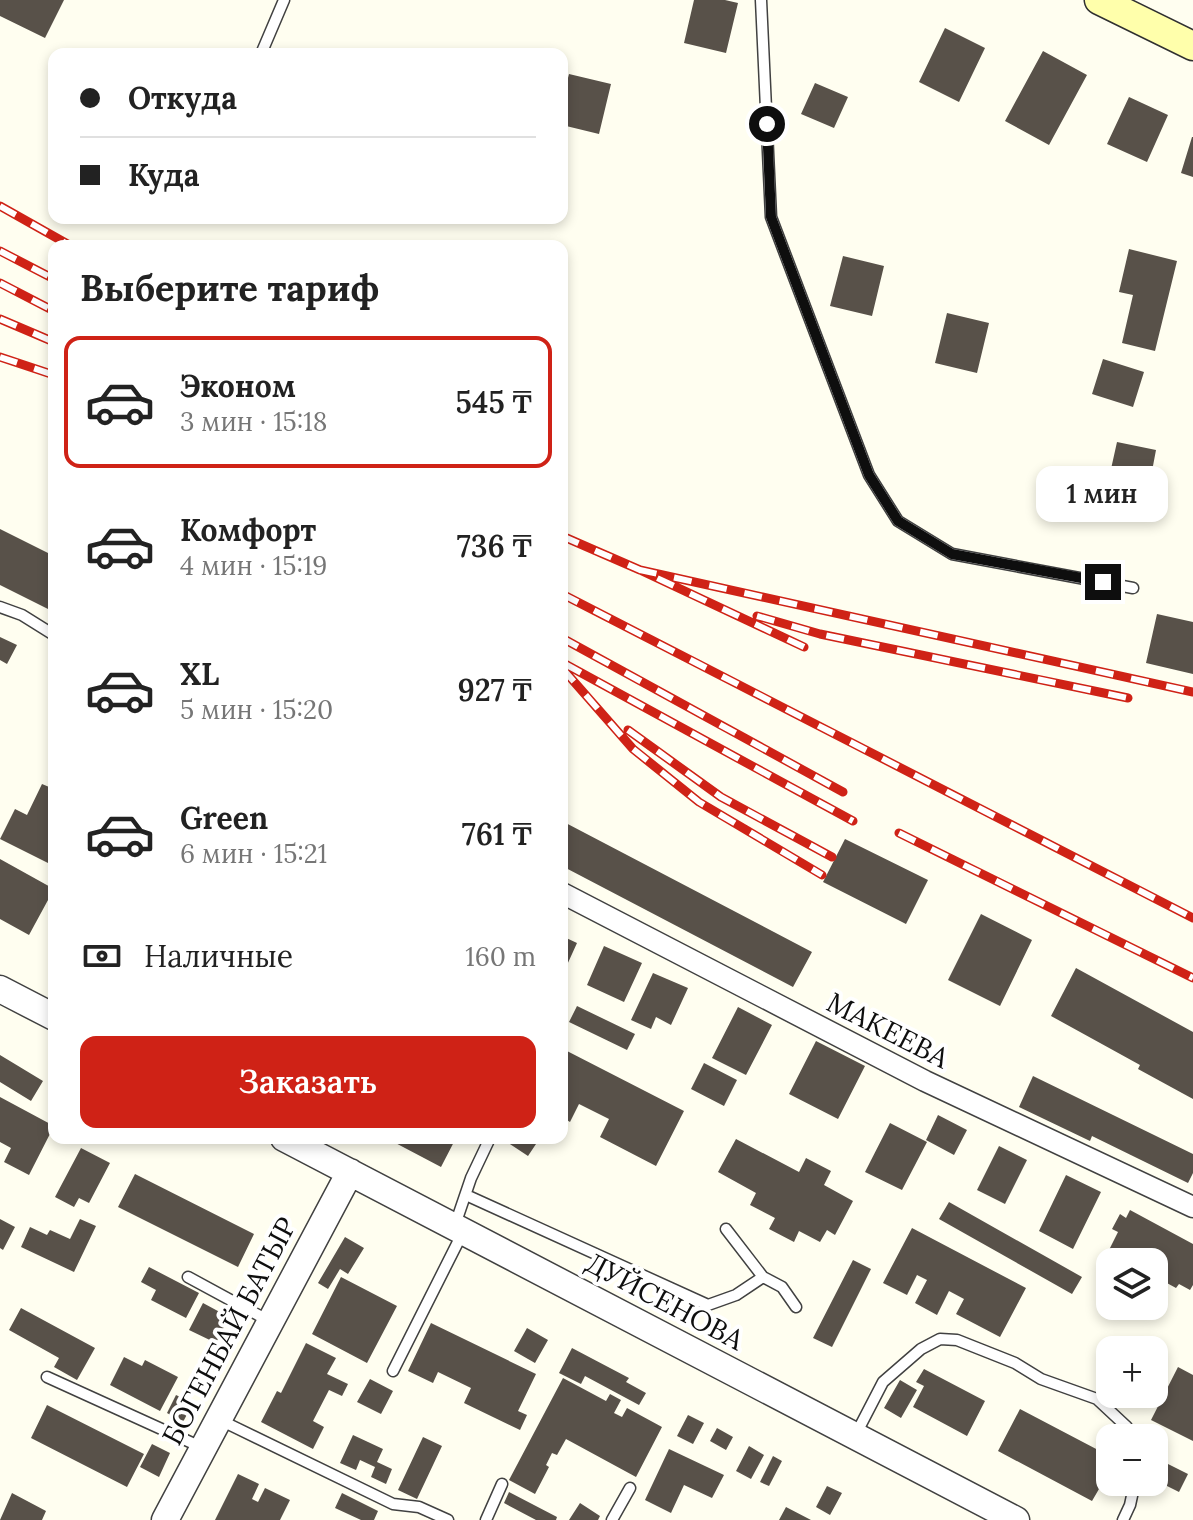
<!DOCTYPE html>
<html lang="ru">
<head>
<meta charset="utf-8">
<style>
  :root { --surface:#fff; --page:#f6f6f6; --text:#222; --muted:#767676; --line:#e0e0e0; --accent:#cf2216 }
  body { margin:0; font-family:Lora,serif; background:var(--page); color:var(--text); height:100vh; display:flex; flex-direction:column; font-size:30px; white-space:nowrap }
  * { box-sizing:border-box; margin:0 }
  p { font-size:26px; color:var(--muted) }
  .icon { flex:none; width:44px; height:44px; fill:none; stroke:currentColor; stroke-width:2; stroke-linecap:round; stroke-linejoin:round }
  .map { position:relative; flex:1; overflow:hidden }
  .sheet { position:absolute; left:48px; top:240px; width:520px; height:904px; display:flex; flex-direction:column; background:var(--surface); border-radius:16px; box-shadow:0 4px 12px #0003 }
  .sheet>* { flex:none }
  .guide { position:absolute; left:48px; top:48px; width:520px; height:176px; border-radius:16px; box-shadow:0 4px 12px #0003; display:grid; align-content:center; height:176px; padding:0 32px; background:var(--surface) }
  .buttons { position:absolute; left:1096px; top:1248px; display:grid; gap:16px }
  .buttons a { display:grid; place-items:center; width:72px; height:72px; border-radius:16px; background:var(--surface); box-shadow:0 4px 12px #0003; font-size:40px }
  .end { position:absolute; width:36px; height:36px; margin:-18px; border:10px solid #0e0e0e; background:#fff; box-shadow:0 0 0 4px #fff }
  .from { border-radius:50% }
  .bubble { position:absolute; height:56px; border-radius:16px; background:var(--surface); box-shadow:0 4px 12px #0003; font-size:26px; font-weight:600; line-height:56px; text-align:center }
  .guide b { display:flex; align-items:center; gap:28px; height:76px; font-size:30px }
  .guide b+b { border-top:2px solid var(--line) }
  .guide i { width:20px; height:20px; background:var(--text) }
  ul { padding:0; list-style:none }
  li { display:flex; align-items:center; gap:24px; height:132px; margin:0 16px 12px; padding:0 16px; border:4px solid transparent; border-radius:16px }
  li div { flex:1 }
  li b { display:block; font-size:30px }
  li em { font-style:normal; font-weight:600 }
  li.on { border-color:var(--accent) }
  li>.icon { width:72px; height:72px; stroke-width:1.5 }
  h2 { padding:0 32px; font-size:36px; line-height:96px }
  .pay { display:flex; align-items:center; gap:20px; height:88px; padding:0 32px; font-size:30px }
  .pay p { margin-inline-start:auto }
  .button { display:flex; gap:16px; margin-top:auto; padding:16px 32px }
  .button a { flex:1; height:92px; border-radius:16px; background:var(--accent); color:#fff; font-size:32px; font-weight:600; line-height:92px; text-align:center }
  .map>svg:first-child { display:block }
  .building { fill:#585149 }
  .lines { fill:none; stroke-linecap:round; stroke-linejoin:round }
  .service-casing { stroke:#414141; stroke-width:13 }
  .minor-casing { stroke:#414141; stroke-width:23 }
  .tertiary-casing { stroke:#414141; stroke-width:29 }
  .secondary-casing { stroke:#303030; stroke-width:31 }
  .service { stroke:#fff; stroke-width:10 }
  .minor { stroke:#fff; stroke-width:20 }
  .tertiary { stroke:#fff; stroke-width:26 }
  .secondary { stroke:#ffffab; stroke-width:28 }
  .rail-casing { stroke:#cf2216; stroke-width:9 }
  .rail { stroke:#fff; stroke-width:6; stroke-dasharray:18; stroke-linecap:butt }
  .route { stroke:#0e0e0e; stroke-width:10 }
  .labels { text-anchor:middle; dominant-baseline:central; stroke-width:8; stroke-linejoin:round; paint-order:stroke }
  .street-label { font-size:28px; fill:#0e0e0e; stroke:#fff }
</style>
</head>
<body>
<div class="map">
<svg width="1193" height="1520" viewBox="0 0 1193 1520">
  <rect width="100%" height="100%" fill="#fffef0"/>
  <path class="building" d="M 0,0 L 64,0 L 45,38 L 0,16 Z
    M 694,0 L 725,0 L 738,3 L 726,53 L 684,43 Z
    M 945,28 L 985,48 L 959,102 L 919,82 Z
    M 1043,51 L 1087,75 L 1049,145 L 1005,121 Z
    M 569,74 L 611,84 L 599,134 L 562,125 L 562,101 Z
    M 815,83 L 848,97 L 834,128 L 801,114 Z
    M 1129,97 L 1168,115 L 1147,162 L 1107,144 Z
    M 1192,137 L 1193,137 L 1193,177 L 1181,173 Z
    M 1129,249 L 1177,261 L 1155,351 L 1122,343 L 1133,295 L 1119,292 Z
    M 843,256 L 884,266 L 872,316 L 830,306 Z
    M 947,313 L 989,323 L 977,373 L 935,363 Z
    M 1103,359 L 1144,372 L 1133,407 L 1092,394 Z
    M 1117,442 L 1156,450 L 1149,487 L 1109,478 Z
    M 0,529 L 54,556 L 54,612 L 0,585 Z
    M 1157,614 L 1193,622 L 1193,674 L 1146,663 Z
    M 0,637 L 17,645 L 7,664 L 0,660 Z
    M 42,784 L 54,789 L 54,866 L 0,839 L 15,809 L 27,815 Z
    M 562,821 L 812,952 L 793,987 L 562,866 Z
    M 845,839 L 928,880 L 906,924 L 823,882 Z
    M 0,859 L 54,889 L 29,935 L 0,919 Z
    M 981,914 L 1032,940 L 1000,1006 L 948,980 Z
    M 562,936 L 577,943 L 562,976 Z
    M 604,946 L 642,963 L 624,1002 L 587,985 Z
    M 1076,968 L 1193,1032 L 1193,1099 L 1138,1069 L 1140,1065 L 1051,1016 Z
    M 653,973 L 688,988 L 671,1025 L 656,1017 L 651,1029 L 631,1020 Z
    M 577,1006 L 635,1034 L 627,1050 L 569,1022 Z
    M 738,1007 L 772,1025 L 746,1075 L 712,1058 Z
    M 816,1041 L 865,1066 L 838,1119 L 789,1094 Z
    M 567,1051 L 684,1111 L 656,1166 L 600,1137 L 609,1119 L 579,1104 L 570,1122 L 562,1117 L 562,1061 Z
    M 0,1055 L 43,1081 L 31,1101 L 0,1082 Z
    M 704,1063 L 737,1080 L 724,1106 L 691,1089 Z
    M 1033,1076 L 1193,1154 L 1193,1173 L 1188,1183 L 1092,1136 L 1090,1141 L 1019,1107 Z
    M 0,1097 L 54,1126 L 29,1175 L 4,1162 L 11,1148 L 0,1142 Z
    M 938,1115 L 967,1130 L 954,1155 L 926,1140 Z
    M 890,1123 L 927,1142 L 902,1190 L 865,1172 Z
    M 386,1138 L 456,1138 L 441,1167 Z
    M 501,1138 L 540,1138 L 528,1156 Z
    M 736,1139 L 799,1172 L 806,1158 L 831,1171 L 824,1185 L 853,1201 L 835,1235 L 827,1230 L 820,1242 L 799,1231 L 794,1242 L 769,1229 L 775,1218 L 750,1205 L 756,1193 L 718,1172 Z
    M 999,1146 L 1027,1160 L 1005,1204 L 977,1190 Z
    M 81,1148 L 110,1163 L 89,1203 L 79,1198 L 74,1207 L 55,1197 Z
    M 135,1174 L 254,1234 L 238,1267 L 118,1207 Z
    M 1066,1175 L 1101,1192 L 1073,1249 L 1039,1231 Z
    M 949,1202 L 1082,1277 L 1072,1294 L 939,1219 Z
    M 1130,1210 L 1193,1244 L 1193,1285 L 1190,1290 L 1179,1284 L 1176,1288 L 1154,1276 L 1154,1262 L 1127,1262 L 1108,1252 L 1118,1232 L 1112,1229 L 1120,1214 L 1126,1218 Z
    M 0,1219 L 15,1227 L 3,1250 L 0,1248 Z
    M 80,1219 L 96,1226 L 74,1272 L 21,1247 L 30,1227 L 47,1235 L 50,1230 L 70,1239 Z
    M 912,1228 L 1026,1288 L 1000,1337 L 956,1314 L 964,1299 L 949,1291 L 937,1315 L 915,1303 L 927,1280 L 917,1275 L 907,1295 L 883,1283 Z
    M 345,1237 L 364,1248 L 348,1274 L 340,1269 L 328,1289 L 318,1283 Z
    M 853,1260 L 871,1269 L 832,1347 L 813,1338 Z
    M 149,1267 L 199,1293 L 186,1318 L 151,1300 L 156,1290 L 141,1282 Z
    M 341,1277 L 397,1306 L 367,1363 L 312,1334 Z
    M 203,1303 L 229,1317 L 216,1343 L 189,1330 Z
    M 21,1308 L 95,1348 L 77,1380 L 54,1367 L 59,1358 L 9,1330 Z
    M 431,1323 L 536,1374 L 518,1411 L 527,1415 L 520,1430 L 464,1403 L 471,1388 L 438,1372 L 433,1383 L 408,1371 Z
    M 527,1328 L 548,1340 L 535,1363 L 514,1351 Z
    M 306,1343 L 336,1358 L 327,1374 L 348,1384 L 342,1396 L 329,1390 L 313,1421 L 324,1427 L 313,1449 L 261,1422 L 277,1391 L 281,1393 Z
    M 572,1348 L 629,1378 L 626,1382 L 646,1393 L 639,1405 L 585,1376 L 581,1384 L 559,1373 Z
    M 124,1357 L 142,1366 L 145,1360 L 178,1377 L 160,1411 L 110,1385 Z
    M 1178,1367 L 1193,1375 L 1193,1441 L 1151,1420 Z
    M 924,1369 L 985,1401 L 967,1436 L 913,1407 L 924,1386 L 916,1382 Z
    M 563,1378 L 606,1401 L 610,1394 L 621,1400 L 614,1413 L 622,1417 L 627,1408 L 662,1427 L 636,1477 L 566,1439 L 557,1455 L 552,1453 L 546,1465 L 549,1467 L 535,1494 L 509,1480 Z
    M 370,1379 L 393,1391 L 381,1414 L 357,1402 Z
    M 900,1380 L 917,1390 L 901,1418 L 884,1408 Z
    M 176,1395 L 193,1403 L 183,1422 L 167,1413 Z
    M 47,1405 L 144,1454 L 127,1487 L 31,1438 Z
    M 1020,1409 L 1100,1451 L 1106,1439 L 1110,1441 L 1110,1482 L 1114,1482 L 1107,1494 L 1099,1489 L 1092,1501 L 998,1451 Z
    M 688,1415 L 704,1423 L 693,1444 L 677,1436 Z
    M 717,1428 L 733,1437 L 726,1450 L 710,1441 Z
    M 353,1435 L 383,1449 L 377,1462 L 392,1469 L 386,1484 L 371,1477 L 375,1467 L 360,1460 L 356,1470 L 340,1463 Z
    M 423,1437 L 442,1446 L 417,1499 L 398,1490 Z
    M 152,1444 L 170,1453 L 159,1477 L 140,1467 Z
    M 749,1446 L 764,1455 L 751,1479 L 736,1471 Z
    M 669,1449 L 724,1475 L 712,1498 L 684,1485 L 671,1513 L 645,1500 Z
    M 773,1456 L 782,1461 L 769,1486 L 760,1482 Z
    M 1168,1464 L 1188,1474 L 1179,1492 L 1159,1482 Z
    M 238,1474 L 259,1484 L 252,1499 L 258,1502 L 265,1488 L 290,1500 L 280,1520 L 215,1520 Z
    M 827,1486 L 842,1493 L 830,1515 L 816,1507 Z
    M 509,1492 L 557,1517 L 556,1520 L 536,1520 L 504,1503 Z
    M 12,1493 L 46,1511 L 42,1520 L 0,1520 Z
    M 342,1493 L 378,1511 L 374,1520 L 361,1520 L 335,1508 Z
    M 580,1503 L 600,1516 L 598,1520 L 569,1520 Z
    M 786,1507 L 811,1520 L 779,1520 Z"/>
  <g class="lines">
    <defs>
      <path id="service" d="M 761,0 L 771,217 L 869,475 L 898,521 L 952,554 L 1133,588
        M 261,54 L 284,0
        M 0,607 L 22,615 L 54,635
        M 466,1195 L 708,1305 L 736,1295 L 763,1277
        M 455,1225 L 471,1178 L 490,1138
        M 726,1229 L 763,1277 L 782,1287 L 796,1307
        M 188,1277 L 271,1322
        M 393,1371 L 462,1234
        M 47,1377 L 201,1447
        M 220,1420 L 393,1504 L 419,1507 L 448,1520
        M 855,1436 L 883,1382 L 921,1349 L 940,1339 L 957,1340 L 1015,1363 L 1041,1379 L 1097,1399 L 1127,1427 L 1129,1438
        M 486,1520 L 502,1484
        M 612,1520 L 630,1488
        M 1123,1520 L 1130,1505 L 1135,1482"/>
      <path id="minor" d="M 562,893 L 925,1081 L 1193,1207"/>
      <path id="tertiary" d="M 0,989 L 54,1017
        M 284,1138 L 1016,1520
        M 165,1520 L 350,1172"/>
      <path id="secondary" d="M 1099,0 L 1193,46"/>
    </defs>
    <use href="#service" class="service-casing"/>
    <use href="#minor" class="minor-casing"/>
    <use href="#tertiary" class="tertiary-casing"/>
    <use href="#secondary" class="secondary-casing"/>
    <use href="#service" class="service"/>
    <use href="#minor" class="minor"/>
    <use href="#tertiary" class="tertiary"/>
    <use href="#secondary" class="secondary"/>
    <defs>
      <path id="rail" d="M 0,206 L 71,246
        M 0,251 L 54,279
        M 0,283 L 54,311
        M 0,319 L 54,342
        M 0,357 L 54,375
        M 562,536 L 640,570
        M 562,594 L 1193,918
        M 757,616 L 820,634 L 1128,698
        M 562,638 L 843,792
        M 804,647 L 640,570 L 1193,692
        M 565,664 L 853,821
        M 562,668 L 633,749 L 699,802 L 822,875
        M 628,730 L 721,797 L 832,857
        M 899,833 L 1193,978"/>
    </defs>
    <use href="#rail" class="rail-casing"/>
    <use href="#rail" class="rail"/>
  </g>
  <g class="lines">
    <path class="route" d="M 767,124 L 771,217 L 869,475 L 898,521 L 952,554 L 1103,582"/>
  </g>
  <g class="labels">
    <g class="street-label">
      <text transform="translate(888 1030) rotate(27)">МАКЕЕВА</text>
      <text transform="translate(665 1301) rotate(28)">ДУЙСЕНОВА</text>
      <text transform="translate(229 1331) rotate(-62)">БОГЕНБАЙ БАТЫР</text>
    </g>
  </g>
</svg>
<div class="buttons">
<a><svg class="icon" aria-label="layers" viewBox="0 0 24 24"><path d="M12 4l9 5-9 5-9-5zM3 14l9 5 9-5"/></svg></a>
<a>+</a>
<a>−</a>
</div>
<i class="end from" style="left:767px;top:124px"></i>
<i class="end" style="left:1103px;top:582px"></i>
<div class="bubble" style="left:1036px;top:466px;width:132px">1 мин</div>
<div class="guide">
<b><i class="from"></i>Откуда</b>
<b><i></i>Куда</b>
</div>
<section class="sheet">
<h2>Выберите тариф</h2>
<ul>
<li class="on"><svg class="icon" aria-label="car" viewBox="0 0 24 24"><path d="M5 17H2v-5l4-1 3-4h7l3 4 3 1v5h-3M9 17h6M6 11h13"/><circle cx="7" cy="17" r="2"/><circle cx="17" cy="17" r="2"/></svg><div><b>Эконом</b><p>3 мин · 15:18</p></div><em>545 ₸</em></li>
<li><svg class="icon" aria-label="car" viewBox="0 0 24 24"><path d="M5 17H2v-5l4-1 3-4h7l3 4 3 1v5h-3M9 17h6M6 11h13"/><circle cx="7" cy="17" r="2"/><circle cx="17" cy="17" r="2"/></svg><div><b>Комфорт</b><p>4 мин · 15:19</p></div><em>736 ₸</em></li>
<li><svg class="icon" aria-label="car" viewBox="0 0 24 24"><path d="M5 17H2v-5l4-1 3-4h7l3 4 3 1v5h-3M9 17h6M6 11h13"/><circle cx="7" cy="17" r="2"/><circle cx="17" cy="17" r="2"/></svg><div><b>XL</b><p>5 мин · 15:20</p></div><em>927 ₸</em></li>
<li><svg class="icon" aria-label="car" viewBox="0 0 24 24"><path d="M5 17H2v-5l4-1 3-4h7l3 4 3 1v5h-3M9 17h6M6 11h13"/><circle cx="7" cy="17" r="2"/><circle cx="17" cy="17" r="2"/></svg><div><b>Green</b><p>6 мин · 15:21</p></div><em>761 ₸</em></li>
</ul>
<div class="pay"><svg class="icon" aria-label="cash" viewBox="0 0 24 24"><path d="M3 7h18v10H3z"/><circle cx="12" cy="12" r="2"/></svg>Наличные<p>160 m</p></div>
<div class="button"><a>Заказать</a></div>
</section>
</div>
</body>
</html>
